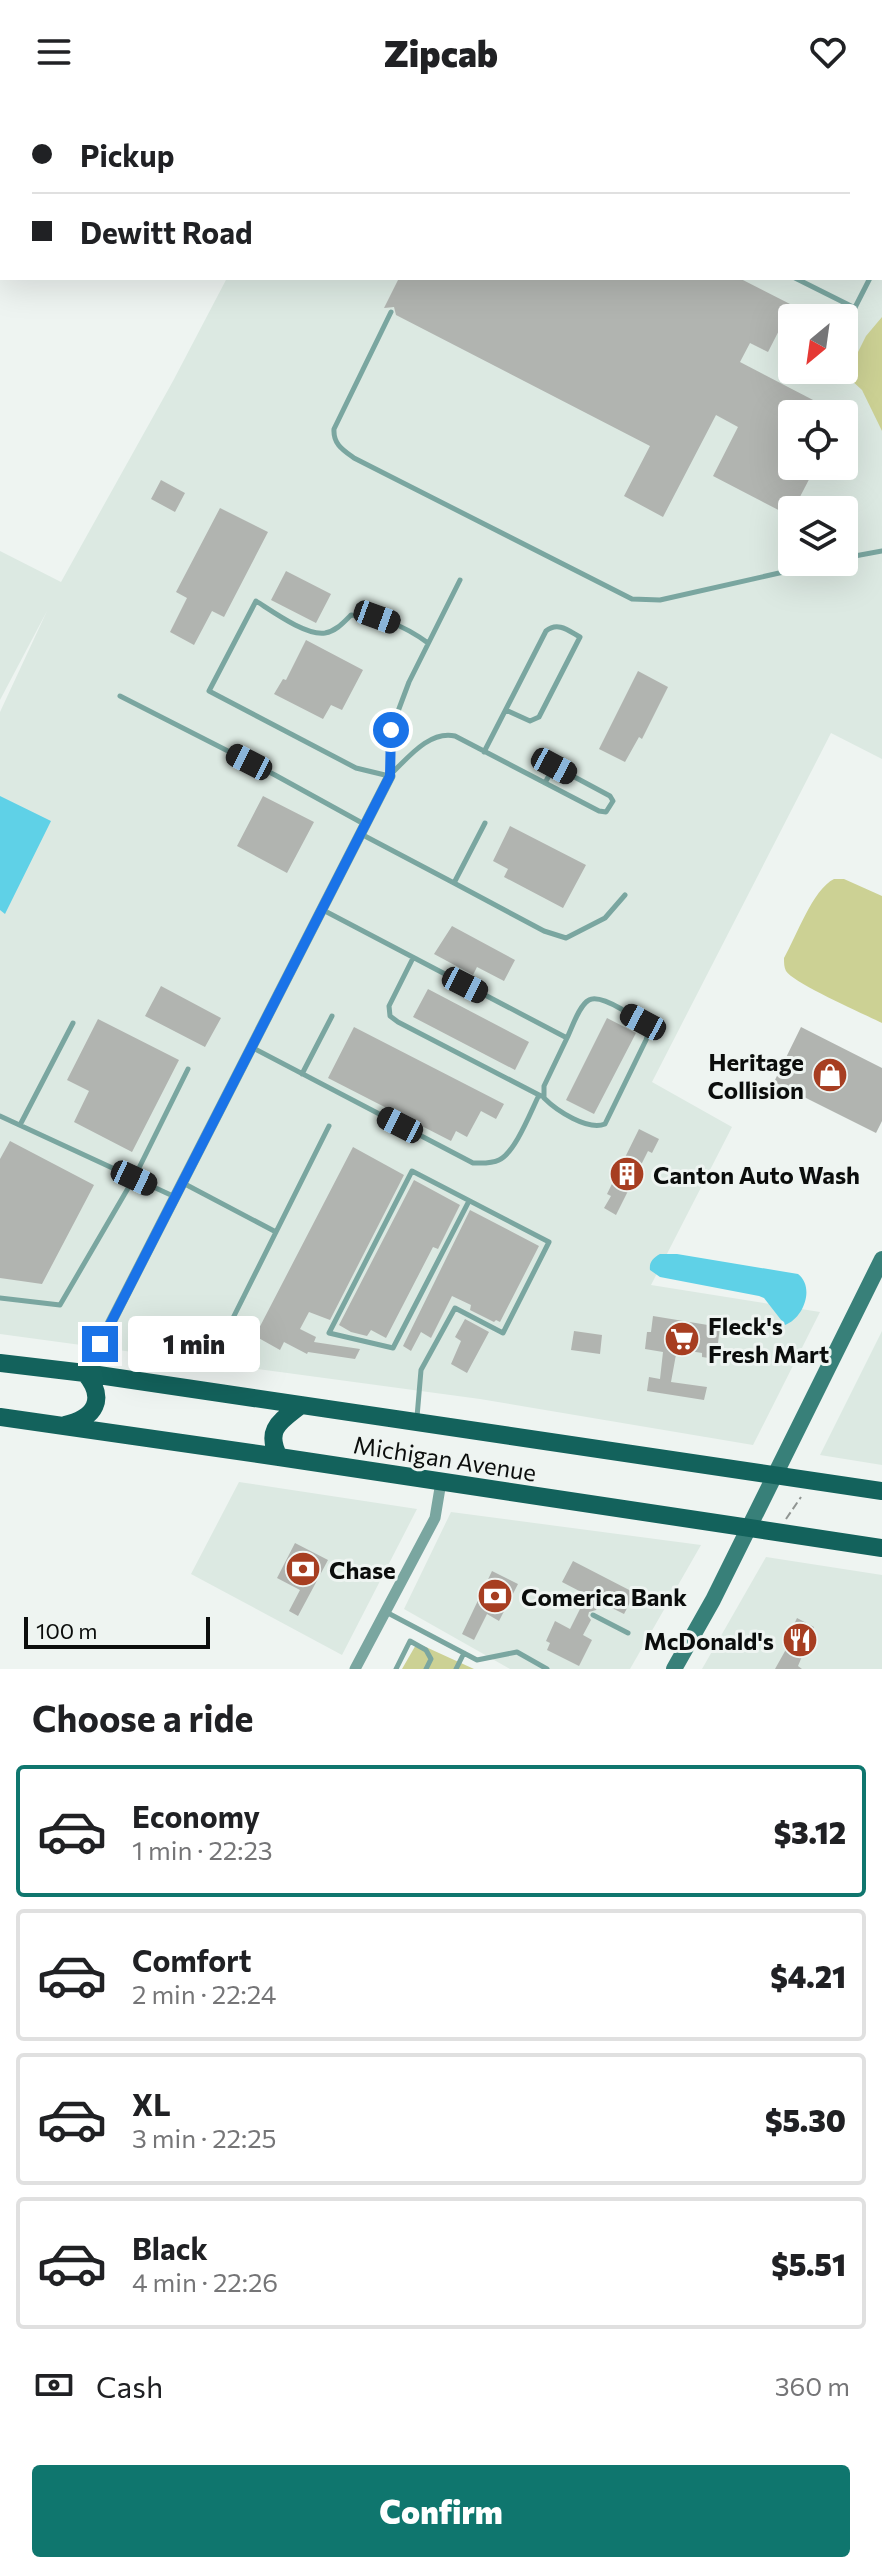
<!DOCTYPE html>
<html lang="en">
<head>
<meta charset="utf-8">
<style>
  :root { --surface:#fff; --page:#f6f6f6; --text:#202124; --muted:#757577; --line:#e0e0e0; --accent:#0f766e }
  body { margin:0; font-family:Commissioner,sans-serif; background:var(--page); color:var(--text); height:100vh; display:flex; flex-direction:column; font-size:30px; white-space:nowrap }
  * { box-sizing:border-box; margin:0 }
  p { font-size:26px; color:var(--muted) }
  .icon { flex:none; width:44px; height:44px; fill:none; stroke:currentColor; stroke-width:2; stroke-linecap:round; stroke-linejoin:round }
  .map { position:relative; height:1565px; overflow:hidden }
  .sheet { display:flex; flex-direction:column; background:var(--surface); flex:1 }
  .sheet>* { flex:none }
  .guide { position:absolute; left:0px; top:0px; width:882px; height:176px; box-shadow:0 8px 32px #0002; display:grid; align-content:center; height:176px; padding:0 32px; background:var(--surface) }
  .needle { width:52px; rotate:209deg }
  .controls { position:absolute; left:778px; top:200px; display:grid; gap:16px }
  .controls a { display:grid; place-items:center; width:80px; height:80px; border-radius:8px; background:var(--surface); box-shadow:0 8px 32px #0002; font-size:40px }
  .scale { position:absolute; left:24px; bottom:20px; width:186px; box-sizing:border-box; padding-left:8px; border:4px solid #0b0d0c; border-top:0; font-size:22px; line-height:28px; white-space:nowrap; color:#0b0d0c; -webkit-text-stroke:6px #eef4f1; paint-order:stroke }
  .end { position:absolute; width:36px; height:36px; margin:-18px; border:10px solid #1a73e8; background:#fff; box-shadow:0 0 0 4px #fff }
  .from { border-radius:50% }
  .bubble { position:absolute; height:56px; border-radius:8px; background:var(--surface); box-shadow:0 8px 32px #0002; font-size:26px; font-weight:800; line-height:56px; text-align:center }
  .car { position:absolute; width:24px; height:48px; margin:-24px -12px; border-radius:10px; box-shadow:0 0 6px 2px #0007; background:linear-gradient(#222 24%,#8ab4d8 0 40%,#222 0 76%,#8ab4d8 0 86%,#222 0) }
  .guide b { display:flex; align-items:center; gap:28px; height:76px; font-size:30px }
  .guide b+b { border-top:2px solid var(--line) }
  .guide i { width:20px; height:20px; background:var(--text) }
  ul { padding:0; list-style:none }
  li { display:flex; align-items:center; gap:24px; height:132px; margin:0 16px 12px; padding:0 16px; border:4px solid var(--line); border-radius:8px }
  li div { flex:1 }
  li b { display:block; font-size:30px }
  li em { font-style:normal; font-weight:800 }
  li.current { border-color:var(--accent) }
  li>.icon { width:72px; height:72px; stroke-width:1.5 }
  h2 { padding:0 32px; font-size:36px; line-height:96px }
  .pay { display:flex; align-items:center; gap:20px; height:88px; padding:0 32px; font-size:30px }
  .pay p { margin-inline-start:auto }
  .button { display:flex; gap:16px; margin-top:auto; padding:16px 32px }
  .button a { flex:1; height:92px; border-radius:8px; background:var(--accent); color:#fff; font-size:32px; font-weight:800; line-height:92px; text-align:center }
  header { display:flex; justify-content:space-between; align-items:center; height:104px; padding:0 32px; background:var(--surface); font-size:36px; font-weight:800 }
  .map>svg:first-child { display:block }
  .built { fill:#dce9e2; fill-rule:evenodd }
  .green { fill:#ccd194 }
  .forest { fill:#c4c975 }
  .water { fill:#5fd1e7 }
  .building { fill:#b1b4b0 }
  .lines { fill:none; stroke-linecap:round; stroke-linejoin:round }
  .path { stroke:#909592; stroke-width:2; stroke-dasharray:8 4; stroke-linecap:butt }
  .service { stroke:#7aa6a0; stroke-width:5 }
  .minor { stroke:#7aa6a0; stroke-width:11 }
  .secondary { stroke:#388079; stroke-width:16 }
  .primary { stroke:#13625c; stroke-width:18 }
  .route { stroke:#1a73e8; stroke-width:10 }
  .labels { text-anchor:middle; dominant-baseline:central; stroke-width:6; stroke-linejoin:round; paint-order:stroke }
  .poi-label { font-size:24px; font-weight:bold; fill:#0b0d0c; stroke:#eef4f1; text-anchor:start }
  .street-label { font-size:24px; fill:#0b0d0c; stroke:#eef4f1 }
</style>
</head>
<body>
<header><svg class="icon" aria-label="menu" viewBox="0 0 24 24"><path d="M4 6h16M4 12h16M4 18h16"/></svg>Zipcab<svg class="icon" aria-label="heart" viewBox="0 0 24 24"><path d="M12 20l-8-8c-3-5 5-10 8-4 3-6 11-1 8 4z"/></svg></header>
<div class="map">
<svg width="882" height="1565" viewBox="0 0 882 1565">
  <rect width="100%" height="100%" fill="#eef4f1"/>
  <path class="built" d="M 317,0 L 882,0 L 882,655 L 831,629 L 652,978 L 732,1023 L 651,1181 L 820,1208 L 753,1341 L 480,1295 L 0,1230 L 0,608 L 47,507 L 0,596 L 0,447 L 61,478 L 173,277 L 227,174 L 880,174 L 880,2 L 316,2 ZM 792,214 L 844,214 L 844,266 L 792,266 ZM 792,310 L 844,310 L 844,362 L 792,362 ZM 792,406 L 844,406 L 844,458 L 792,458 Z
    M 882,1227 L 882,1361 L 820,1351 Z
    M 239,1378 L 417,1405 L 342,1551 L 191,1470 Z
    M 451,1408 L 701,1441 L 630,1565 L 510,1565 L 404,1505 Z
    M 766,1453 L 882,1471 L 882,1565 L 702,1565 Z"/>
  <path class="green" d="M 882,213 L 882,327 L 862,286 L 850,275 L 848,268 L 866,232 Z
    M 834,775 L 844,775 L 882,792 L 882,919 C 866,911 793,879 786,867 C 784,863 784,859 784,854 C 796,833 813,785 834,775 Z
    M 417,1539 L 474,1565 L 402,1565 Z"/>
  <path class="forest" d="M 0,0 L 325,0 L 324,2 L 2,2 L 2,13 Z"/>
  <path class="water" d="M 0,692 L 51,717 L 5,810 L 0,806 Z
    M 660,1150 L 677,1150 L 798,1170 C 815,1183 804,1214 785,1221 L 764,1194 L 759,1192 L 660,1173 L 650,1166 C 649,1158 653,1154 660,1150 Z"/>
  <path class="building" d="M 399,174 L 739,174 L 792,201 L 768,248 L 750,239 L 740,258 L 840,310 L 792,310 L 792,362 L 816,362 L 790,412 L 713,372 L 738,323 L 716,311 L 663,413 L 624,392 L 650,342 L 396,211 L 394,203 L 384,204 Z
    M 161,376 L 185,389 L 175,408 L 151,395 Z
    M 220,404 L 268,428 L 224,513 L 212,507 L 194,541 L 170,528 L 187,494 L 176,488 Z
    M 286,467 L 331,490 L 316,519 L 271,496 Z
    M 306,536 L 363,566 L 342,606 L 331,601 L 323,615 L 274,590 L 283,575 L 286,576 Z
    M 638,567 L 668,583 L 642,635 L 639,633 L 625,658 L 599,645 Z
    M 263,692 L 314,718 L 287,769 L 237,742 Z
    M 510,722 L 586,761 L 563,804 L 504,773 L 508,765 L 493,757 Z
    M 452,822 L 515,856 L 504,877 L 477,863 L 473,871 L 434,850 Z
    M 161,882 L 221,914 L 205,943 L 145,912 Z
    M 428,885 L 529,938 L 515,966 L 413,913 Z
    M 607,914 L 636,929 L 594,1010 L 566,996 Z
    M 98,915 L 179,956 L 132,1048 L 74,1018 L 89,987 L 67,976 Z
    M 354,923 L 504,1000 L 496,1015 L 481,1007 L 467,1033 L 456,1027 L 451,1037 L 328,974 Z
    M 801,923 L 882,964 L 882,1017 L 876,1029 L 774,978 Z
    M 639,1025 L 659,1035 L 652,1049 L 648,1047 L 616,1111 L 604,1104 L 611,1092 L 607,1090 Z
    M 10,1037 L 94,1081 L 42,1180 L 0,1174 L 0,1055 Z
    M 353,1043 L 404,1071 L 330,1216 L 309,1208 L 300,1225 L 316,1233 L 314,1238 L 360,1245 L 355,1255 L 308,1248 L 307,1250 L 284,1238 L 280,1246 L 255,1232 Z
    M 414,1076 L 460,1101 L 438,1145 L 433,1143 L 386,1234 L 371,1226 L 367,1232 L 351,1228 L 339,1221 Z
    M 470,1106 L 539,1142 L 500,1218 L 496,1216 L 494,1218 L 470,1206 L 471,1201 L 452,1192 L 431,1234 L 421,1228 L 411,1247 L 403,1242 Z
    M 653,1212 L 720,1223 L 716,1255 L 702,1253 L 702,1249 L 677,1245 L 671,1278 L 707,1283 L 704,1296 L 647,1287 L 649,1273 L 660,1275 L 663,1248 L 645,1245 L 647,1228 L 651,1228 Z
    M 465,1215 L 489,1228 L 467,1269 L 451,1260 L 461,1237 L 455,1233 Z
    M 574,1227 L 602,1231 L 600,1250 L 571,1246 Z
    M 295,1439 L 328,1456 L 298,1512 L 289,1507 L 300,1486 L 277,1474 Z
    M 573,1457 L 635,1489 L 624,1510 L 600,1498 L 596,1506 L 589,1508 L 588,1512 L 591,1516 L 583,1531 L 592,1536 L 579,1562 L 547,1546 L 550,1539 L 546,1537 L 555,1517 L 570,1525 L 587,1491 L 562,1478 Z
    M 492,1467 L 518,1480 L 499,1517 L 487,1510 L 474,1536 L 462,1530 Z
    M 797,1514 L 814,1523 L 798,1562 L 802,1565 L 775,1565 L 794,1531 L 790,1529 Z"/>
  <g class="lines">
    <path class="path" d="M 786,1415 L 801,1393"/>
    <path class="service" d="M 620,0 L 624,2
      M 701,0 L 705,2
      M 825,0 L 829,2
      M 500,2 L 501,0
      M 880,13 L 882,13
      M 880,93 L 882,94
      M 880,135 L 882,136
      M 880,155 L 882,152
      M 795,174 L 855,204
      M 391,208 L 334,325 C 333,340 343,346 354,354 L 632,495 L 660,496 L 828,458
      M 844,225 L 870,174
      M 821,270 L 823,266
      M 844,454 L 882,447
      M 120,592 L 275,671 L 364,720
      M 484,648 L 546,527 C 558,517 569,527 580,533 L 539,613 L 530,617 L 506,606
      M 390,671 C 407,655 429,626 455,632 L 599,707 L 606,708 L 613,697 L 610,692 L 554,662 L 545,679
      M 390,671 L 391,626 L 409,578 L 460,476
      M 389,672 L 356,664 L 209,587 L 256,497 C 272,507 306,532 325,529 C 336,527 343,519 351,511 C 383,514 402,520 428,539
      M 361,730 L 454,779 L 485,719
      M 454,779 L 544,827 L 566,834 L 605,814 L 625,791
      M 323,806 L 567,934 C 572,924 579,901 589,896 C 601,889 642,916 649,927 L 646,936 L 605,1020 C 588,1027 557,1007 544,994 L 544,982 L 567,934
      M 413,854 L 389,902 L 390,912 L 398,918 L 541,992
      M 253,944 L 473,1059 C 482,1059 491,1060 499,1056 C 515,1049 531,1007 539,991
      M 302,970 L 332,912
      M 0,1012 L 173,1092
      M 20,1021 L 73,919
      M 183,1079 L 276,1128
      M 0,1194 L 60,1201 L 134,1074 L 188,965
      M 226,1228 L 329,1022
      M 417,1313 L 421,1266 L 455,1204 L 503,1229 L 549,1138 L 412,1067 L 329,1229 L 393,1244 L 469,1097
      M 386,1508 L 477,1556 L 517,1548 L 547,1565
      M 593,1511 L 628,1529
      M 396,1565 L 410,1537 L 426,1546 L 431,1555 L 426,1565
      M 456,1565 L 464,1549"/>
    <path class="minor" d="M 85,1269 L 390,672
      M 355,1565 L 435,1414 L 441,1378"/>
    <path class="secondary" d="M 674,1565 L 713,1496 L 882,1155"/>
    <path class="primary" d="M 0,1259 L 85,1269 L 882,1387
      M 0,1313 L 279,1353 L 882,1444
      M 65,1321 C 95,1314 107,1295 85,1269
      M 279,1353 C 264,1325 281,1317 301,1301"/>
  </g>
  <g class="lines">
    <path class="route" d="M 100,1240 L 390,672 L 391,626"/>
  </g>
  <defs>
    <symbol id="shop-disc" viewBox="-11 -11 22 22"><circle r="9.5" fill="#a73e21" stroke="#eef4f1"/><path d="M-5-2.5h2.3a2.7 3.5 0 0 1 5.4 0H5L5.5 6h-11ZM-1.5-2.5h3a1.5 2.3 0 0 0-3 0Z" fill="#fff"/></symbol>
    <symbol id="building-disc" viewBox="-11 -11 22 22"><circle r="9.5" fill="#a73e21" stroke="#eef4f1"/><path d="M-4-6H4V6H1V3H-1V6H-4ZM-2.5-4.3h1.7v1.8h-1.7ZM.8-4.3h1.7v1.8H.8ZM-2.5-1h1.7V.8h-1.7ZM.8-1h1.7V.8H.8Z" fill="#fff"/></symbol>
    <symbol id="supermarket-disc" viewBox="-11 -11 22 22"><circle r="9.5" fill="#a73e21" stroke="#eef4f1"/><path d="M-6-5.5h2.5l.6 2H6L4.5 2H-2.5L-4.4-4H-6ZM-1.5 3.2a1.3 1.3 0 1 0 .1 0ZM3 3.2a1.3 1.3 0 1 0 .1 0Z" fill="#fff"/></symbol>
    <symbol id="bank-disc" viewBox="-11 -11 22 22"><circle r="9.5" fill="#a73e21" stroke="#eef4f1"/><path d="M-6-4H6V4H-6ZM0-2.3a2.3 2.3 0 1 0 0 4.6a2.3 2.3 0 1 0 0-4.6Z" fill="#fff"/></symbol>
    <symbol id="restaurant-disc" viewBox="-11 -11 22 22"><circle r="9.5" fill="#a73e21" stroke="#eef4f1"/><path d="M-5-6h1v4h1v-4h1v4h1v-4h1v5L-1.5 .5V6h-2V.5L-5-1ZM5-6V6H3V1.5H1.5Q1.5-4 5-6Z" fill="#fff"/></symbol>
  </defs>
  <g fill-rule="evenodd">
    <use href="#shop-disc" x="810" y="951" width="40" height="40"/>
    <use href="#building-disc" x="607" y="1050" width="40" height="40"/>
    <use href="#supermarket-disc" x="662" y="1215" width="40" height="40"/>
    <use href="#bank-disc" x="283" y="1445" width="40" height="40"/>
    <use href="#bank-disc" x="475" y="1472" width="40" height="40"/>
    <use href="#restaurant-disc" x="780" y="1516" width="40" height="40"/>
  </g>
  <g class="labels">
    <g class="poi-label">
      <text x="804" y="957" text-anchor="end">Heritage<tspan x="804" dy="28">Collision</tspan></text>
      <text x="653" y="1070">Canton Auto Wash</text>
      <text x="708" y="1221">Fleck's<tspan x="708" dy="28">Fresh Mart</tspan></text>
      <text x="329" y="1465">Chase</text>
      <text x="521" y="1492">Comerica Bank</text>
      <text x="774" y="1536" text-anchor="end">McDonald's</text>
    </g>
    <g class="street-label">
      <text transform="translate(445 1354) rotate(9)">Michigan Avenue</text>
    </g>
  </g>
</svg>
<div class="controls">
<a><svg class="needle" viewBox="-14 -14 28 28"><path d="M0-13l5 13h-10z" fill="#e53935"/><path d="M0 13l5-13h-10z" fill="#757577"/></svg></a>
<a><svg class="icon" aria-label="locate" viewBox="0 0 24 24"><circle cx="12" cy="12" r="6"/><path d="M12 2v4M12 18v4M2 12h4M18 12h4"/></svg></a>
<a><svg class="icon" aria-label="layers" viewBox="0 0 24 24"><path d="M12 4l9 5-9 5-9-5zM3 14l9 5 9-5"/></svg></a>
</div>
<div class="scale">100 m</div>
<i class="end from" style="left:391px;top:626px"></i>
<i class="end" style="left:100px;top:1240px"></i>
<div class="bubble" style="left:128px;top:1212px;width:132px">1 min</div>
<i class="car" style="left:377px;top:513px;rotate:110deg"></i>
<i class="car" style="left:249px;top:658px;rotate:297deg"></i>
<i class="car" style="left:554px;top:662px;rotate:118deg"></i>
<i class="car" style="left:465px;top:881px;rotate:117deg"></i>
<i class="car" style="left:643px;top:918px;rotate:298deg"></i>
<i class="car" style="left:400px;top:1021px;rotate:297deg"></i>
<i class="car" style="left:134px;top:1074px;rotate:115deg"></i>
<div class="guide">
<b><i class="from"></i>Pickup</b>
<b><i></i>Dewitt Road</b>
</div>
</div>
<section class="sheet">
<h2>Choose a ride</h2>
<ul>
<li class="current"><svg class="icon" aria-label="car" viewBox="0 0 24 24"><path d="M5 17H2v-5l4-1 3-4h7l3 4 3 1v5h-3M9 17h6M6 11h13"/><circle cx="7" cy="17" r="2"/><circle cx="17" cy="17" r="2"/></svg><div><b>Economy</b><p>1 min · 22:23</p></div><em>$3.12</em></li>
<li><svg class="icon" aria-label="car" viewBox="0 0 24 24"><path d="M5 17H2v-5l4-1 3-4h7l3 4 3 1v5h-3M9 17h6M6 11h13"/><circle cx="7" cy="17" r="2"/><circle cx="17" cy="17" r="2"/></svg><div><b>Comfort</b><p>2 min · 22:24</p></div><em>$4.21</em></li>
<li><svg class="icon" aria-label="car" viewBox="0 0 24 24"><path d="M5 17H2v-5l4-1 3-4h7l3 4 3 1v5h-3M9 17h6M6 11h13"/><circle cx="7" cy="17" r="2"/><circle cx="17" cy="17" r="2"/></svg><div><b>XL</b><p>3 min · 22:25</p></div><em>$5.30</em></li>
<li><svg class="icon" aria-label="car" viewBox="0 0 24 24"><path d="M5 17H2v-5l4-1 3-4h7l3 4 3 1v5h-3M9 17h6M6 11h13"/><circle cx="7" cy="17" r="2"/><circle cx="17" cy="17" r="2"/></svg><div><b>Black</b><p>4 min · 22:26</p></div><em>$5.51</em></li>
</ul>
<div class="pay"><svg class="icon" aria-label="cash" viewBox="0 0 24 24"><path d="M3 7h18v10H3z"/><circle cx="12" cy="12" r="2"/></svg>Cash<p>360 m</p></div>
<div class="button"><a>Confirm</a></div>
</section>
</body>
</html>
